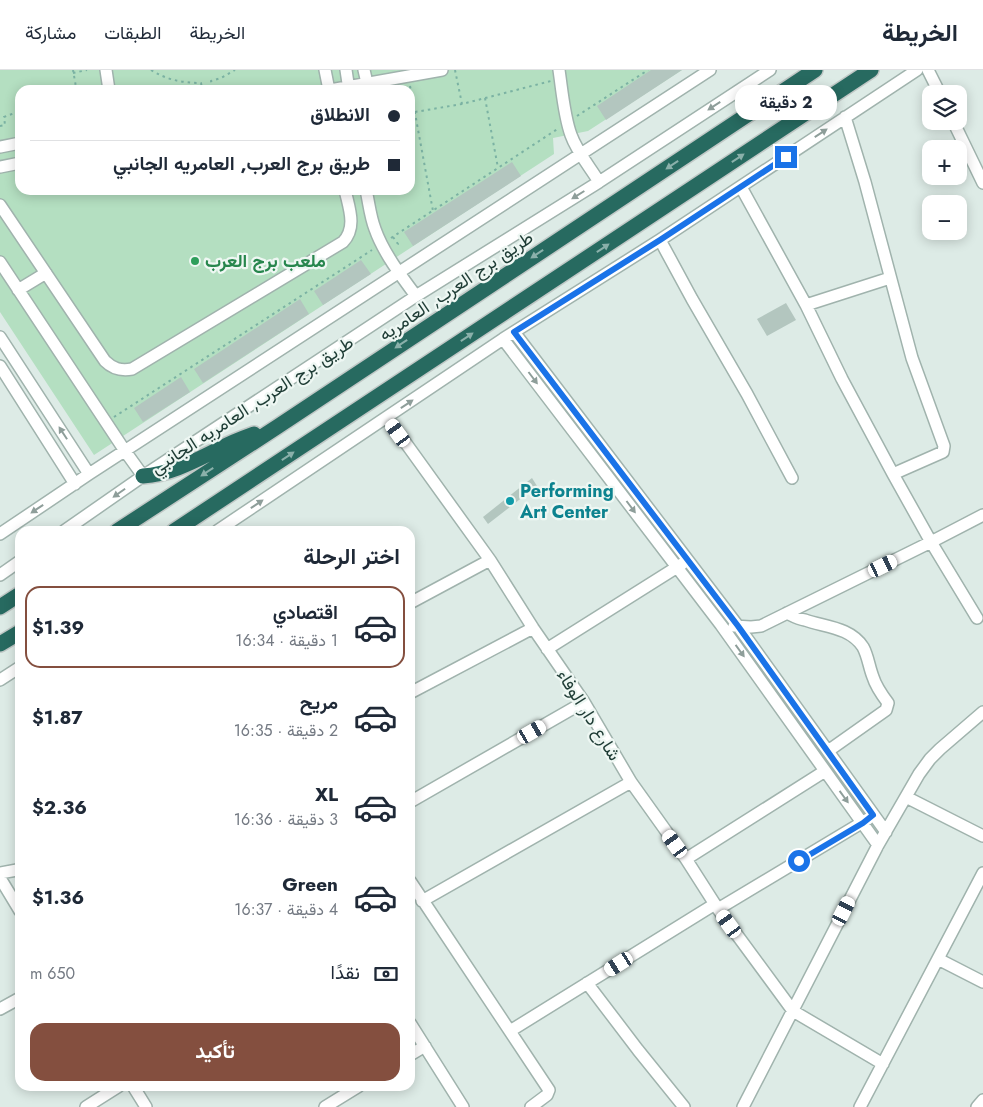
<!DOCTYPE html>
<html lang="ar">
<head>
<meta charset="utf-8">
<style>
  :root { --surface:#fff; --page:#f2f2f3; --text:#1f2937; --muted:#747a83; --line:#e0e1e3; --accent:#844f3f }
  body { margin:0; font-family:Jost,Vazirmatn,sans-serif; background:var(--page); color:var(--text); direction:rtl; height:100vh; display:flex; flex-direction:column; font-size:19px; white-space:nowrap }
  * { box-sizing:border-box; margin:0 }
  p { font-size:16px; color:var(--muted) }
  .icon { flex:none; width:28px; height:28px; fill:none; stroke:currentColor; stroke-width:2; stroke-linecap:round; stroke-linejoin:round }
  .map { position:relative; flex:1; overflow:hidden; direction:ltr }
  .panel { position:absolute; left:15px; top:456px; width:400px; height:565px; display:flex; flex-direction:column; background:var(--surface); border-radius:15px; box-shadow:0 2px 12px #0003; direction:rtl }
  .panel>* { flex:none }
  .hud { position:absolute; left:15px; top:15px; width:400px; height:110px; border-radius:15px; box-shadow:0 2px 12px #0003; direction:rtl; display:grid; align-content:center; height:110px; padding:0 15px; background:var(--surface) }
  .controls { position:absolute; left:922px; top:15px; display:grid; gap:10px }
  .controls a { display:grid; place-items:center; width:45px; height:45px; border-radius:10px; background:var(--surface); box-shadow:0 2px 12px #0003; font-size:25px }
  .end { position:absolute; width:22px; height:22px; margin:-11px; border:6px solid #1a73e8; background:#fff; box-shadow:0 0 0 2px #fff }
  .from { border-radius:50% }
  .bubble { position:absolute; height:35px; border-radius:15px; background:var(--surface); box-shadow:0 2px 12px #0003; font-size:16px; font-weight:700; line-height:35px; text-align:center; direction:rtl }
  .car { position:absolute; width:15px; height:30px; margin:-15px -8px; border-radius:6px; box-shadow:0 0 4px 1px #0007; background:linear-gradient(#fff 24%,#345 0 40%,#fff 0 76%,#345 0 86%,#fff 0) }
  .hud b { display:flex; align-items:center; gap:18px; height:48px; font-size:19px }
  .hud b+b { border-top:1px solid var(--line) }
  .hud i { width:12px; height:12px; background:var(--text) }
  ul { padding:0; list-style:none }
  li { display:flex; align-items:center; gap:15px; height:82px; margin:0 10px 8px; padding:0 5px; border:2px solid transparent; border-radius:15px }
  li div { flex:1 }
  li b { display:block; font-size:19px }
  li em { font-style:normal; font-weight:700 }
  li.selected { border-color:var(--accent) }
  li>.icon { width:45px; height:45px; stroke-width:1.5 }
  h2 { padding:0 15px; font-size:22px; line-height:60px }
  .pay { display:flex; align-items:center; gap:12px; height:55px; padding:0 15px; font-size:19px }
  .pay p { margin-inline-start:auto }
  .button { display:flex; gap:10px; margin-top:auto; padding:10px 15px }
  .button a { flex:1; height:58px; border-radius:15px; background:var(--accent); color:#fff; font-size:20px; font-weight:700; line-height:58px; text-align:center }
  header { display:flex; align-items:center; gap:30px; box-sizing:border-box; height:70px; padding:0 25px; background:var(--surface); border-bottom:1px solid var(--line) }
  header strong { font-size:24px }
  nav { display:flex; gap:28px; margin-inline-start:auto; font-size:18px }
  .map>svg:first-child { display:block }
  .green { fill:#b4dfc1; fill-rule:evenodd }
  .building { fill:#b3c6bf }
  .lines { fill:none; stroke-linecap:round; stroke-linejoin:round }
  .minor-casing { stroke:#a0b3ad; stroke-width:14 }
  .highway-casing { stroke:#c0c8c6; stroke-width:18 }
  .path { stroke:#7bb2a3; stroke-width:2; stroke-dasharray:2.5 4; stroke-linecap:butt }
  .minor { stroke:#fff; stroke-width:11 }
  .highway { stroke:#276a60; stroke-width:15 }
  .oneway { fill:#8e9e9a }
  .oneway2 { fill:#8ab0aa }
  .route { stroke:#1a73e8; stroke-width:6 }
  .leisure-dot { fill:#2e9e5b; stroke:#eef7f3; stroke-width:2 }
  .culture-dot { fill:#0f9aa8; stroke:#eef7f3; stroke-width:2 }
  .labels { text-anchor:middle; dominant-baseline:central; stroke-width:4.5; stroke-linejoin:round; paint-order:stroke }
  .leisure-label { font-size:18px; font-weight:bold; fill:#27864d; stroke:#eef7f3; text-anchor:start }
  .street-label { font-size:18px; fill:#1e3c35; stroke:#eef7f3 }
  .culture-label { font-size:18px; font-weight:bold; fill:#0d838f; stroke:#eef7f3; text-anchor:start }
</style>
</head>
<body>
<header>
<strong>الخريطة</strong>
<nav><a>الخريطة</a><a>الطبقات</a><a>مشاركة</a></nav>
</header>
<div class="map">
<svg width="983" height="1037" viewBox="0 0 983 1037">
  <rect width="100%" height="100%" fill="#ddebe6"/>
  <path class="green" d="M 0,0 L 682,0 L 588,61 L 553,68 L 554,84 L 94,385 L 0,242 ZM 20,20 L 410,20 L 410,120 L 20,120 Z"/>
  <path class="building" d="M 651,0 L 682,0 L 606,50 L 597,36 Z
    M 512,92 L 521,106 L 413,176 L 404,162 Z
    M 361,190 L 371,204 L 323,235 L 314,221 Z
    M 300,229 L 309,244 L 203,313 L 194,299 Z
    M 786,233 L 796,250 L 767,266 L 757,249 Z
    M 181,307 L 190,322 L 143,352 L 134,338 Z
    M 532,408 L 537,416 L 488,454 L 483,447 Z"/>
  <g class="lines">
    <defs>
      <path id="minor" d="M 106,0 L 109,20
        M 325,0 L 329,20
        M 346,0 L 349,20
        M 364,0 L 367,13
        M 559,0 C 562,20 564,46 571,65 C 577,82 590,97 599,112
        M 928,0 L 940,24
        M 330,20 L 442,0
        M 845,47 L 865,112 L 912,288 L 944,376 L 943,382 L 893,404
        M 953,51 L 983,113
        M 0,77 L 20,73
        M 0,97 L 20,93
        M 741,117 L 806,235 L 842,309 L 893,404 L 931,472 L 977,548
        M 366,120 C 369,133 370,146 375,159 C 383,182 401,206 416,226
        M 0,135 L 105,291 C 113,299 121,301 132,299 L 343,172 C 357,157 349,138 345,120
        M 660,170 L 692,229 L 747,324 L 792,408
        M 0,192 L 125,381 L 143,406
        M 18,220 L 46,203
        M 806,235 L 890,208
        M 514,262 L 738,556 L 886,762
        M 0,267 L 89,404
        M 503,269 L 721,555 L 878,775
        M 0,296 L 75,414
        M 387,347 L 490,490 L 533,558 L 584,632 L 631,712 L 686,789 L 718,839 L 793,941 L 883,994
        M 64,461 L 143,406 L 416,226 L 599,112 L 770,0
        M 217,461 L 503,269 L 660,170 L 917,0
        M 0,464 L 89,404 L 710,0
        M 0,505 L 20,491
        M 410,533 L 490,490
        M 787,543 C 793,546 798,549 805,550 C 825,557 850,557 863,577 C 868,586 869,597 873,607 C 876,617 882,625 888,633 L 886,640 L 828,681
        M 734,556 L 751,557 L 761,556 L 931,472 L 983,445
        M 547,579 L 682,494
        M 0,610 L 20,597
        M 410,623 L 533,558
        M 906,727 L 983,766
        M 410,732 L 584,632
        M 686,789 L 825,701
        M 0,803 L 17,800 L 20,798
        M 0,808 L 20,841
        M 410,811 L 549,1020 L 547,1025 L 531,1037
        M 422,831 L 631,712
        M 718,839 L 868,749
        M 938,889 L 983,912
        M 587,913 L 638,980 L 684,1037
        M 0,939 L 20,928
        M 410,953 L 463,1037
        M 510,961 L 715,834
        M 410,985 L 425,976
        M 133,1016 L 146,1037
        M 86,1037 L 119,1016
        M 325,1037 L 359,1016
        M 743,1037 L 878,775 L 919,704 L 930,689 L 940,679 L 983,642
        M 860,1037 L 983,803
        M 977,1037 L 983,1030"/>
      <path id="highway" d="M 143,406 C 172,404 196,390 221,378 C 232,372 243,368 254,364
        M 117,461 L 277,357 L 815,0
        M 174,461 L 871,0
        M 0,537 L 20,524
        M 0,574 L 20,562"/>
    </defs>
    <use href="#minor" class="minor-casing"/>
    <use href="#highway" class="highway-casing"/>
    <path class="path" d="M 151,0 C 167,10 183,13 201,13 L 202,18 L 212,16 L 211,11 L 221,8 L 235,0
      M 455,0 L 462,34
      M 73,3 L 87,0
      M 410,16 L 433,141
      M 59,20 L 76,17 L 73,0
      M 485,28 L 498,98
      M 415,42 L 462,34 L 551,11
      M 577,46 L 648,0
      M 0,56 L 5,55 L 4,47 L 20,41
      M 393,167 L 398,174 L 395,176
      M 391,168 L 559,58
      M 114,347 L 372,180"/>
    <use href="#minor" class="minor"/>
    <use href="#highway" class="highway"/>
  </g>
  <defs><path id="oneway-solid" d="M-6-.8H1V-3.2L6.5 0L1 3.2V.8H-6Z" transform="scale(1.25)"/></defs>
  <g class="oneway">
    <use href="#oneway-solid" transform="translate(714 36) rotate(147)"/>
    <use href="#oneway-solid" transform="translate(821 63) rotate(-33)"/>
    <use href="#oneway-solid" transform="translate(578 125) rotate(148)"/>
    <use href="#oneway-solid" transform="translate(533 308) rotate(53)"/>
    <use href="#oneway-solid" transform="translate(407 334) rotate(-34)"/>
    <use href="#oneway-solid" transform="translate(63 363) rotate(-123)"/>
    <use href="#oneway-solid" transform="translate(119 423) rotate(145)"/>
    <use href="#oneway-solid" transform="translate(257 434) rotate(-34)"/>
    <use href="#oneway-solid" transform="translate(631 437) rotate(53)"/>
    <use href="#oneway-solid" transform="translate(37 439) rotate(146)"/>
    <use href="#oneway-solid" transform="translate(740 581) rotate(54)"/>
    <use href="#oneway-solid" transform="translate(844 727) rotate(54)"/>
  </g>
  <g class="oneway2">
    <use href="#oneway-solid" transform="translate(738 88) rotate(-34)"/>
    <use href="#oneway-solid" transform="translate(672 95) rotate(146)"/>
    <use href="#oneway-solid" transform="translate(603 178) rotate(-34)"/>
    <use href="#oneway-solid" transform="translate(537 184) rotate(146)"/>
    <use href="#oneway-solid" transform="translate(467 267) rotate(-34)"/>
    <use href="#oneway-solid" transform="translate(401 274) rotate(146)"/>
    <use href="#oneway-solid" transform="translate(288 386) rotate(-34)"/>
    <use href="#oneway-solid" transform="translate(207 402) rotate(147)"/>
  </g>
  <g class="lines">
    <path class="route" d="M 786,87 L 660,170 L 514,262 L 738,556 L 873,745 L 863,753 L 799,791"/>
  </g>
  <circle class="leisure-dot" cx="195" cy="191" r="5"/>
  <circle class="culture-dot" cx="510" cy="431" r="5"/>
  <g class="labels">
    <g class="leisure-label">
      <text x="205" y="191">ملعب برج العرب</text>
    </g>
    <g class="street-label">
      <text transform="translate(456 216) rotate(-34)">طريق برج العرب, العامريه</text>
      <text transform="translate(252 335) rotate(-33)">طريق برج العرب, العامريه الجانبي</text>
      <text transform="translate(589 645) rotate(58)">شارع دار الوفاء</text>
    </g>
    <g class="culture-label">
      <text x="520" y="421">Performing<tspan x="520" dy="21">Art Center</tspan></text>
    </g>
  </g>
</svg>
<div class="controls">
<a><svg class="icon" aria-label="layers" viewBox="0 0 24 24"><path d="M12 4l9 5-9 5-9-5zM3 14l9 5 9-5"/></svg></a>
<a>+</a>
<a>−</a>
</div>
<i class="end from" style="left:799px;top:791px"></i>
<i class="end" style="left:786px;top:87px"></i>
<div class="bubble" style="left:735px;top:15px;width:102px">2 دقيقة</div>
<i class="car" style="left:398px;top:363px;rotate:324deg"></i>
<i class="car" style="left:883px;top:496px;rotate:64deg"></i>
<i class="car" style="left:532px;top:662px;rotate:60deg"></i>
<i class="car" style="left:675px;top:774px;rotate:324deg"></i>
<i class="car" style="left:844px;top:841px;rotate:27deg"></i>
<i class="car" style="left:729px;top:854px;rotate:324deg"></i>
<i class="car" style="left:619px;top:894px;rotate:238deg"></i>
<div class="hud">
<b><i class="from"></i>الانطلاق</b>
<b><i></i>طريق برج العرب, العامريه الجانبي</b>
</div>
<section class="panel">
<h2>اختر الرحلة</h2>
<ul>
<li class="selected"><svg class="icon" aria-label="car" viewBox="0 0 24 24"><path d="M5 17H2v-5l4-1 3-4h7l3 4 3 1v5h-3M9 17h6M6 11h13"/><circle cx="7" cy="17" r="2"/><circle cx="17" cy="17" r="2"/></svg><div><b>اقتصادي</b><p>1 دقيقة · 16:34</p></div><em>$1.39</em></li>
<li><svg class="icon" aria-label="car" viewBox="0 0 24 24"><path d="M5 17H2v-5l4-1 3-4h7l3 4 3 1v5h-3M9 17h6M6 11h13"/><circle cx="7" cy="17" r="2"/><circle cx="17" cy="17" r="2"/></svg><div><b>مريح</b><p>2 دقيقة · 16:35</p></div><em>$1.87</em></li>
<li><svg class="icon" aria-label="car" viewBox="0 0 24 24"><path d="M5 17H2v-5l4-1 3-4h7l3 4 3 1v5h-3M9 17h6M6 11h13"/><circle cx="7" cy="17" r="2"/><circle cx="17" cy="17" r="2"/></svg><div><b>XL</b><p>3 دقيقة · 16:36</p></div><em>$2.36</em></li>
<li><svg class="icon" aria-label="car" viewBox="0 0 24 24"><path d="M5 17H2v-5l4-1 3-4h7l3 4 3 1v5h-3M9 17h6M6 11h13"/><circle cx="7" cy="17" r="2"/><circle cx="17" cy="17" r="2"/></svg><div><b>Green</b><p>4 دقيقة · 16:37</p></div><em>$1.36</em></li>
</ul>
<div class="pay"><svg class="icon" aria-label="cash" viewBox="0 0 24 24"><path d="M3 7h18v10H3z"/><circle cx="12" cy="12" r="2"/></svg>نقدًا<p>650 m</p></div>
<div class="button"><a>تأكيد</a></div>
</section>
</div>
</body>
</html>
